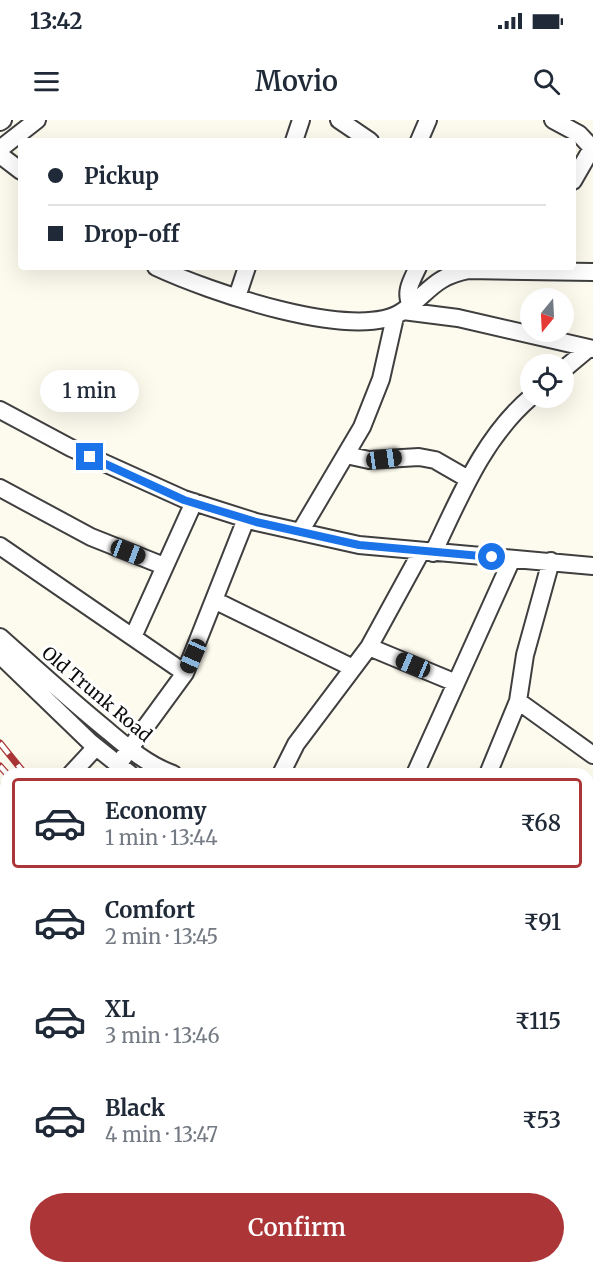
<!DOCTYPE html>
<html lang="en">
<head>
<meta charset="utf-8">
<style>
  :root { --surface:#fff; --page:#f6f6f7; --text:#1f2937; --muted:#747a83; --line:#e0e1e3; --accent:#ac3537 }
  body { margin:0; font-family:Merriweather,serif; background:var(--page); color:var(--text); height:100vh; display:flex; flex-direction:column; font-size:22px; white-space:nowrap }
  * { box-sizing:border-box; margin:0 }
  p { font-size:20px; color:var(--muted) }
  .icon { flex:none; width:33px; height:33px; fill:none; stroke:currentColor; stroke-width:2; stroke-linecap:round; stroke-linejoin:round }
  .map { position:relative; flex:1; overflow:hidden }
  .details { position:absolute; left:0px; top:648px; width:594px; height:506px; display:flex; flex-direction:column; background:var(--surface); border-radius:18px 18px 0 0; box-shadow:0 6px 24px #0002 }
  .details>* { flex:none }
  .top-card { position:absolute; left:18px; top:18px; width:558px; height:132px; border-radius:6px; box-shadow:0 6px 24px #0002; display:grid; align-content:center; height:132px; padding:0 30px; background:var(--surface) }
  .needle { width:39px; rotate:198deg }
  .fabs { position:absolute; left:520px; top:168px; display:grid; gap:12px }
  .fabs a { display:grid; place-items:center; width:54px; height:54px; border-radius:50%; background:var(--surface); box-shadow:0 6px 24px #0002; font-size:30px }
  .end { position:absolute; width:27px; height:27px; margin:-14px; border:8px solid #1a73e8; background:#fff; box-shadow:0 0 0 3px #fff }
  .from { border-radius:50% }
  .bubble { position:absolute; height:42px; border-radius:21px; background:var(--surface); box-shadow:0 6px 24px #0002; font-size:20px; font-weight:600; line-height:42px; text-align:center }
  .car { position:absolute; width:18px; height:36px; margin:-18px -9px; border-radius:8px; box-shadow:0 0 4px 2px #0007; background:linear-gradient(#222 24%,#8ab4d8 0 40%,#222 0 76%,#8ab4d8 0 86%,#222 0) }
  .top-card b { display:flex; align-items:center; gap:21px; height:57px; font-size:22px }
  .top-card b+b { border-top:2px solid var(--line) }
  .top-card i { width:15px; height:15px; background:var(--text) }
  ul { padding:10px 0 0; list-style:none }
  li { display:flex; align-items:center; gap:18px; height:90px; margin:0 12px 9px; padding:0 18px; border:3px solid transparent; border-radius:6px }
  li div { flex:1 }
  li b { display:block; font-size:22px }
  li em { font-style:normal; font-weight:600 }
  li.current { border-color:var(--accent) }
  li>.icon { width:54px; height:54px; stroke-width:1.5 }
  .action { display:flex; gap:12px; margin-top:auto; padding:12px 30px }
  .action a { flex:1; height:69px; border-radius:36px; background:var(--accent); color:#fff; font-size:24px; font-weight:600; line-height:69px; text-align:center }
  .status { display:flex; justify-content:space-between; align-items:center; height:42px; padding:0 30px; background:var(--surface); direction:ltr }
  .status svg { height:16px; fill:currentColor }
  header { display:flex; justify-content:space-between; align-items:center; height:78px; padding:0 30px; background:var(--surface); font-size:27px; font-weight:600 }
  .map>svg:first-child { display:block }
  .forest { fill:url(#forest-crowns) }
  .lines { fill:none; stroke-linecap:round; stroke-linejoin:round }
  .minor-casing { stroke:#3f3f3f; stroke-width:20 }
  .highway-casing { stroke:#1d1d1d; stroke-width:26 }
  .minor { stroke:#fff; stroke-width:16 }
  .highway { stroke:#e3a365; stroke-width:22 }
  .rail-casing { stroke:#ac3537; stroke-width:7 }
  .rail { stroke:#fff; stroke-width:4.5; stroke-dasharray:14; stroke-linecap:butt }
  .route { stroke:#1a73e8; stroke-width:8 }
  .labels { text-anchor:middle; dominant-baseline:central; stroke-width:6; stroke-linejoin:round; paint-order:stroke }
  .street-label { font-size:18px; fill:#0c0c0c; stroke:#fff }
</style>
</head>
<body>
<div class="status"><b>13:42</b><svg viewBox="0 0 49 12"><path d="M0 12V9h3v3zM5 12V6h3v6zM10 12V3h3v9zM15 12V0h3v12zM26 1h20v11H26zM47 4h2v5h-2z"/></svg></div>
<header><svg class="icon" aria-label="menu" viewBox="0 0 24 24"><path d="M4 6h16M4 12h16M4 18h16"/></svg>Movio<svg class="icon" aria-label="search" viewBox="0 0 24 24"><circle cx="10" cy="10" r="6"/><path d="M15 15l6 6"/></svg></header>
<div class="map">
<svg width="593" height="1153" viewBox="0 0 593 1153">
  <defs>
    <pattern id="forest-crowns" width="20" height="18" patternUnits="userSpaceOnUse" patternTransform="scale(1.5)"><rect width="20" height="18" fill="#b3d29c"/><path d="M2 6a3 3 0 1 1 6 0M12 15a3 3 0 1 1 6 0" fill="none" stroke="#99b385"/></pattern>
  </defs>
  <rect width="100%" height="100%" fill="#fdfaee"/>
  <path class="forest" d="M 0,661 L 6,668 L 6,742 L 0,733 Z
    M 257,1148 L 397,1148 L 402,1153 L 261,1153 Z"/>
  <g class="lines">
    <defs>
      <path id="minor" d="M 339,0 L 370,21
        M 553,0 L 579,14 L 593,29
        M 0,2 L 3,0
        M 294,21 L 301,0
        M 419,21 L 428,0
        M 0,29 L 37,0
        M 0,35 L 21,51
        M 573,61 L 592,28
        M 156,147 C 205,170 357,224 403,191 L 458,198 L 593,229
        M 237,177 L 247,147
        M 411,185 C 404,172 412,160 418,147
        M 403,191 C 430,172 433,157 469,150 L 593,152
        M 564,249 L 588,229
        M 0,290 L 71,328 L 184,379 L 256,402 L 359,425 L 593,446
        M 346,335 L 369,340 L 419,337 L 435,340 L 468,359
        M 0,368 L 91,417 L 164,446
        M 300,412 L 362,307 L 381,259 L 395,197
        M 0,426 L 185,553
        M 433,433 C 460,377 483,318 531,277
        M 214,480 L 353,548
        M 0,517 C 36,549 71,581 108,611 C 128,628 148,645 173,654
        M 133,517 L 194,382
        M 369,527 L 456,563
        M 0,535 L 90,622 L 130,654
        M 518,581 L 593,635
        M 117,646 L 185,553 L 246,399
        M 71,654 L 96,627
        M 281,654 L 296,624 L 369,527 L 421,432
        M 415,654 L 512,439
        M 488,654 L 518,581 L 525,535 L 551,441
        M 588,872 L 593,858
        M 588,885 L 593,888
        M 588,1105 L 593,1096"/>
      <path id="highway" d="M 0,757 L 6,766
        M 0,799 L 6,809
        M 215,1148 L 218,1153
        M 242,1148 L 245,1153"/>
    </defs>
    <use href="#minor" class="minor-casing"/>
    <use href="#highway" class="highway-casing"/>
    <use href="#minor" class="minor"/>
    <use href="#highway" class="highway"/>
    <defs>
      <path id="rail" d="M 0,623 L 25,654
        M 0,646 L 7,654
        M 409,1148 L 413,1153
        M 429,1148 L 434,1153"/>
    </defs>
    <use href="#rail" class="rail-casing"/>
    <use href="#rail" class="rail"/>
  </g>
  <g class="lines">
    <path class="route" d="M 90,337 L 184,380 L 256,402 L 359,425 L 492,437"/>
  </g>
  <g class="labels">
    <g class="street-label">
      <text transform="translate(97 574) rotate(40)">Old Trunk Road</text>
    </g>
  </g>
</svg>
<div class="fabs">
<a><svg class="needle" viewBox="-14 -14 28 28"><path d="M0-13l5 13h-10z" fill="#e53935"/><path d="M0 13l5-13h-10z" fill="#747a83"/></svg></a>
<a><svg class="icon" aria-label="locate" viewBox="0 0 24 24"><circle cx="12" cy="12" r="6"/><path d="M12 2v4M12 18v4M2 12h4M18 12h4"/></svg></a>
</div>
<i class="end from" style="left:492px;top:437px"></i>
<i class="end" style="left:90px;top:337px"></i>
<div class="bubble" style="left:40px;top:250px;width:99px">1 min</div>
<i class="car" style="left:384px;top:339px;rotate:82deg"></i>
<i class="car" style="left:128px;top:432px;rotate:111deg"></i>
<i class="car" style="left:193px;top:536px;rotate:204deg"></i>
<i class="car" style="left:413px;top:545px;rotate:293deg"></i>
<div class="top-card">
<b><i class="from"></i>Pickup</b>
<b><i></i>Drop-off</b>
</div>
<section class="details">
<ul>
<li class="current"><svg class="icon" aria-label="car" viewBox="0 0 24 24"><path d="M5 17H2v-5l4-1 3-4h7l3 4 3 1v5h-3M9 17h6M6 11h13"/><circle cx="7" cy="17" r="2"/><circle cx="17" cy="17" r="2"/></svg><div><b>Economy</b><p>1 min · 13:44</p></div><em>₹68</em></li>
<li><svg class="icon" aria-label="car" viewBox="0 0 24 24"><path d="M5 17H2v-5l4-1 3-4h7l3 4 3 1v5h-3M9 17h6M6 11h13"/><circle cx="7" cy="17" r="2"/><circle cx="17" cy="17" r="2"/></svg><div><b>Comfort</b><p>2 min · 13:45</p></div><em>₹91</em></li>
<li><svg class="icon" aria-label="car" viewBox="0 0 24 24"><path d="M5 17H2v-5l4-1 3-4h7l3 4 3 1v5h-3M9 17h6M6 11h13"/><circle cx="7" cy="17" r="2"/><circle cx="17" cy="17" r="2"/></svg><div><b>XL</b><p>3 min · 13:46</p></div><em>₹115</em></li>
<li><svg class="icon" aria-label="car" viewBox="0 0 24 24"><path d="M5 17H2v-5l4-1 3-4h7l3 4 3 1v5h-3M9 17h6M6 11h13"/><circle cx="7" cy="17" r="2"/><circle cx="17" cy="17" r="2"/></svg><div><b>Black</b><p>4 min · 13:47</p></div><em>₹53</em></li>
</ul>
<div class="action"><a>Confirm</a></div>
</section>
</div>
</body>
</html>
